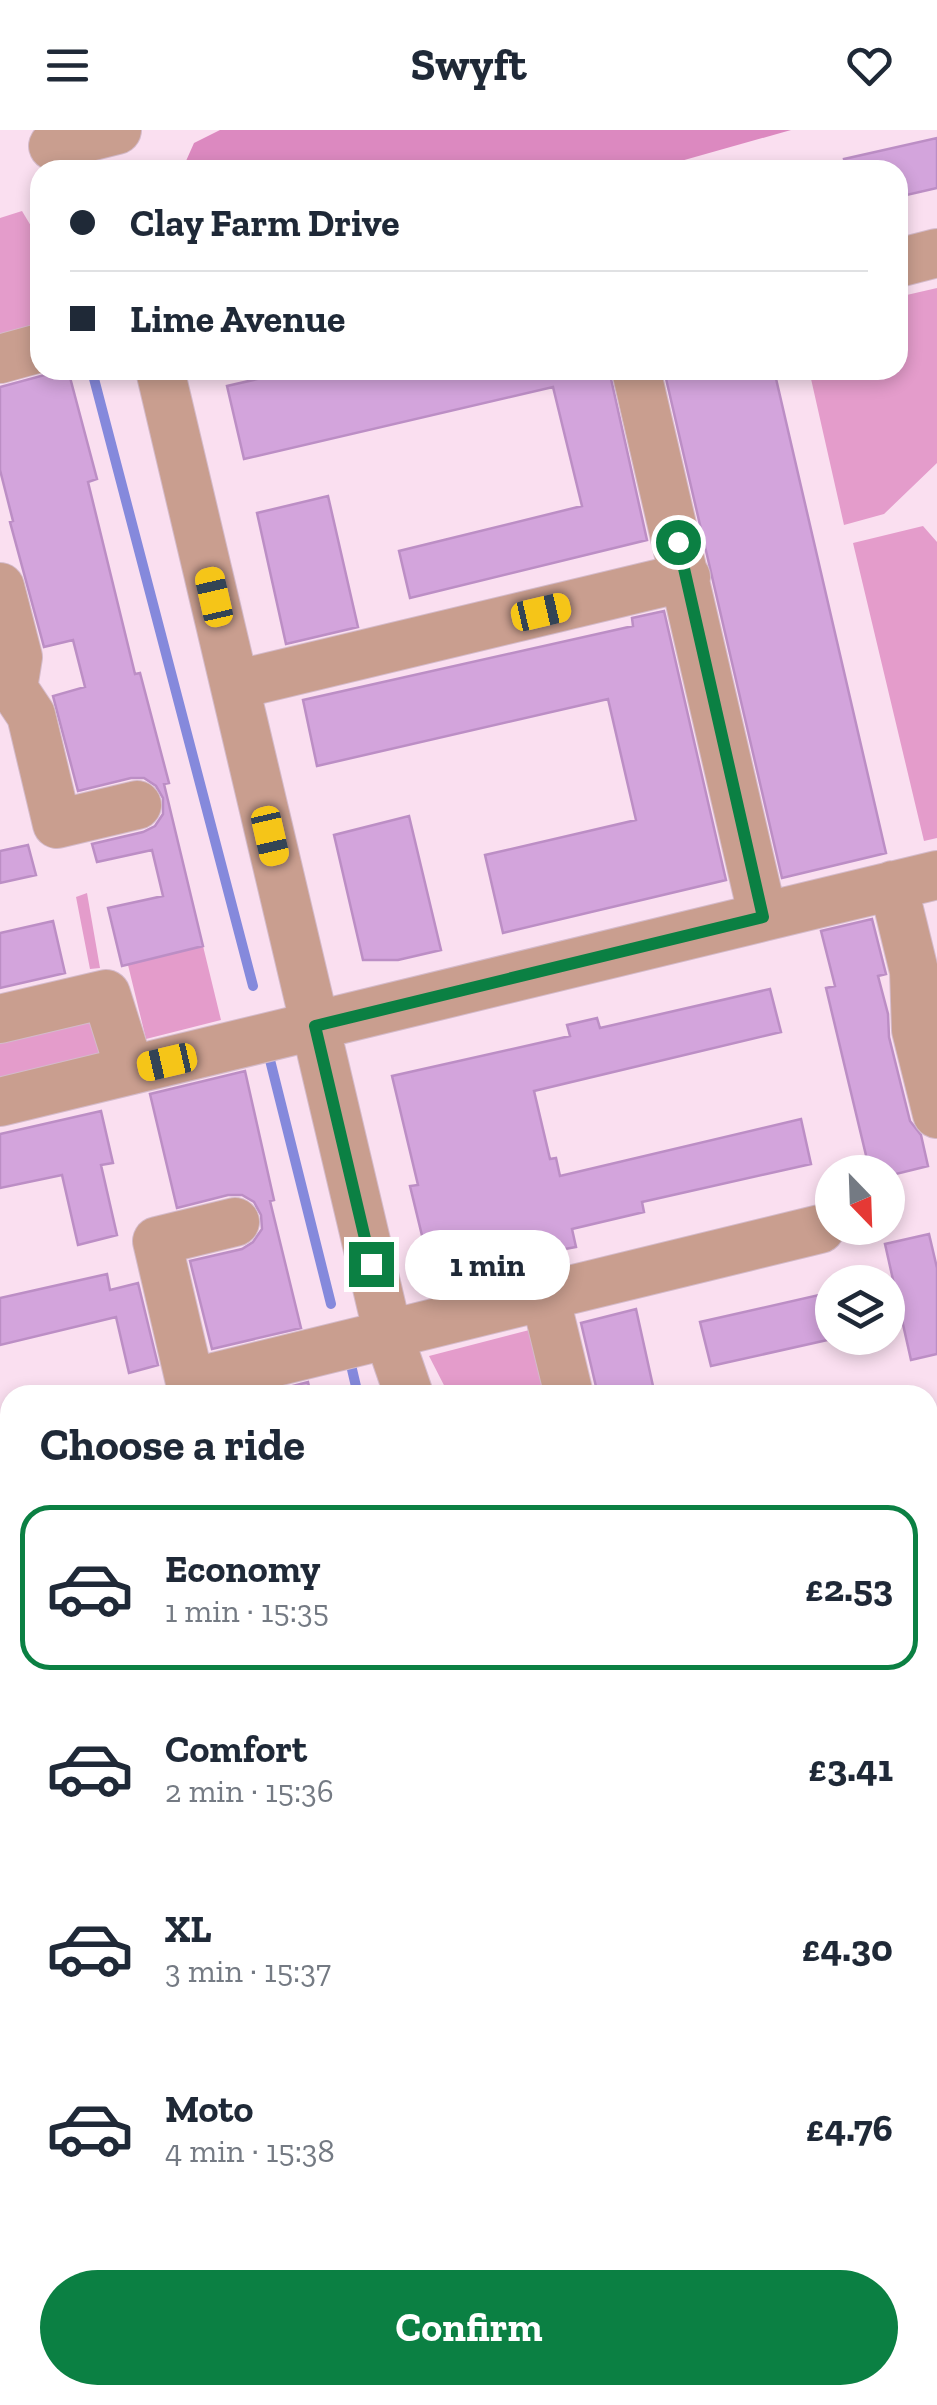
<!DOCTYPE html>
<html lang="en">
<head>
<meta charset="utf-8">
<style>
  :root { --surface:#fff; --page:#f6f6f7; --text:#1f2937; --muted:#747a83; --line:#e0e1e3; --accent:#0b8043 }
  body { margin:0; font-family:"Zilla Slab",serif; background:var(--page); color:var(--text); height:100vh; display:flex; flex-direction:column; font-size:38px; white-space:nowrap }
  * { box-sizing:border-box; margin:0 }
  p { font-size:32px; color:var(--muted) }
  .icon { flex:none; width:55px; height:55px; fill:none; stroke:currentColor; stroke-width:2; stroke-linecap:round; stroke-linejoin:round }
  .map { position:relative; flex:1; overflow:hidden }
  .panel { position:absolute; left:0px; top:1255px; width:938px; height:1020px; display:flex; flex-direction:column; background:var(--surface); border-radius:30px 30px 0 0; box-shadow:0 5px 15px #0003 }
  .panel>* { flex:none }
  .guide { position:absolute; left:30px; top:30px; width:878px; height:220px; border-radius:30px; box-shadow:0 5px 15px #0003; display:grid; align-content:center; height:220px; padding:0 40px; background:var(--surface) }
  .needle { width:65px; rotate:157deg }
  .fabs { position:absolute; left:815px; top:1025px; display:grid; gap:20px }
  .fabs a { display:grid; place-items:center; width:90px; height:90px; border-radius:50%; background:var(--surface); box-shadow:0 5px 15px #0003; font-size:50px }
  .end { position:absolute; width:45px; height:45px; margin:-22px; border:12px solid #0b8043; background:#fff; box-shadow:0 0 0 5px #fff }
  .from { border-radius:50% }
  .bubble { position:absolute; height:70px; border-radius:35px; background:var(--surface); box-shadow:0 5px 15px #0003; font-size:32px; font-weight:700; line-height:70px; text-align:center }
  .car { position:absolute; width:30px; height:60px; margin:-30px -15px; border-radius:12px; box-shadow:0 0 8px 2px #0007; background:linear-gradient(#f5c518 24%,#345 0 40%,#f5c518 0 76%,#345 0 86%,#f5c518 0) }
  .guide b { display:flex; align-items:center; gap:35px; height:95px; font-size:38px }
  .guide b+b { border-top:2px solid var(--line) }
  .guide i { width:25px; height:25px; background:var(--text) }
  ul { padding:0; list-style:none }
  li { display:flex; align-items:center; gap:30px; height:165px; margin:0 20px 15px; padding:0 20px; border:5px solid transparent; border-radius:30px }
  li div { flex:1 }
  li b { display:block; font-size:38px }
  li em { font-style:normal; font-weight:700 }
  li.current { border-color:var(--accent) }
  li>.icon { width:90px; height:90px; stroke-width:1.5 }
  h2 { padding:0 40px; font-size:45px; line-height:120px }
  .primary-button { display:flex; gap:20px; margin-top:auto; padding:20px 40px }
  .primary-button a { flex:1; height:115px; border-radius:60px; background:var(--accent); color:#fff; font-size:40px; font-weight:700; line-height:115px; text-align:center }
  header { display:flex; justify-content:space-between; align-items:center; height:130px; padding:0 40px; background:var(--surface); font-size:45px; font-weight:700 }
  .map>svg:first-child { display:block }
  .green { fill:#e49ccb }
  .forest { fill:#dc89c0 }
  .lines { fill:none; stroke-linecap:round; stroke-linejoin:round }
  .stream { stroke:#8589dc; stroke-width:10 }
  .building { fill:#d3a4dc; stroke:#bc8ec5; stroke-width:2.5 }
  .minor-casing { stroke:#d4baca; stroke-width:50 }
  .major-casing { stroke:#d4baca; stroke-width:58 }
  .minor { stroke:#c99e8f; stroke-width:48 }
  .major { stroke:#a85e44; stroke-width:55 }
  .route { stroke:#0b8043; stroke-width:12 }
</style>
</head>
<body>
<header><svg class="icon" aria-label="menu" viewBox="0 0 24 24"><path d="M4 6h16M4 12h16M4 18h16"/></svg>Swyft<svg class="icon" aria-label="heart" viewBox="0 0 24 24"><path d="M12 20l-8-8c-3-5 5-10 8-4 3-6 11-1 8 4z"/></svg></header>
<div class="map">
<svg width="937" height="2275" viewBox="0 0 937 2275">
  <rect width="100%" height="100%" fill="#fadff0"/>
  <path class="green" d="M 22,81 L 40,111 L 40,194 L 0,204 L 0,88 Z
    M 937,158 L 937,333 L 884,384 L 844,395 L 809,240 L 898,240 L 898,167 Z
    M 923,396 L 937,412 L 937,708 L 924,711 L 853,413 Z
    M 87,763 L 100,838 L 90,839 L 76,767 Z
    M 203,816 L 221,890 L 146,909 L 128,835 Z
    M 100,891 L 107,915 L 93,935 L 0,956 L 0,903 Z
    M 537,1198 L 554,1265 L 449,1265 L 429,1226 Z
    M 937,2022 L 937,2275 L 587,2275 L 584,2265 L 928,2265 L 928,2025 Z"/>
  <path class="forest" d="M 220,0 L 791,0 L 649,40 L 182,40 L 194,13 Z
    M 937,1375 L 937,1523 L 928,1524 L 928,1378 Z
    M 10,1631 L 10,1762 L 0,1766 L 0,1634 Z"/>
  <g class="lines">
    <path class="stream" d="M 92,241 L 253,856
      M 270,930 L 331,1174
      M 351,1235 L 358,1265"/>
  </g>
  <path class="building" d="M 937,8 L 937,58 L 898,67 L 898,40 L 846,40 L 844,29 Z
    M 63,240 L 68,240 L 97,349 L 88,352 L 135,544 L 140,543 L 169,653 L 164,654 L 203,816 L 122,836 L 108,778 L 163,766 L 152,720 L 97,732 L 92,714 L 143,702 L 155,696 L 163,684 L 163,668 L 156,656 L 144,648 L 131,648 L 78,661 L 53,566 L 85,557 L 73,510 L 44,517 L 10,392 L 13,391 L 0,340 L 0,257 Z
    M 297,240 L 609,240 L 647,410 L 410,468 L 399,421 L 582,376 L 553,257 L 244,329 L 227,256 Z
    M 664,240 L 697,240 L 698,246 L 726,240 L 774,240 L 886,723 L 782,748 Z
    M 328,366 L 358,497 L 286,514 L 257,383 Z
    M 664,481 L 726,750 L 503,803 L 485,725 L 636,690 L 608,569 L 317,636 L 303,570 L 633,496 L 632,488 Z
    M 409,686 L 441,820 L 398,830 L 363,830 L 334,705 Z
    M 28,715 L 36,745 L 0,753 L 0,721 Z
    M 872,789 L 886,844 L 878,846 L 888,884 L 889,907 L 910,991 L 921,1005 L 928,1036 L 888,1046 L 888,1042 L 870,1042 L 826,858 L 835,856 L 821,801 Z
    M 53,791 L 65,843 L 0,858 L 0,803 Z
    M 770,859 L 781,902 L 534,961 L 550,1029 L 556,1028 L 560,1046 L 801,989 L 811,1034 L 642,1072 L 644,1082 L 572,1099 L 576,1117 L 565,1119 L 568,1132 L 444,1162 L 442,1153 L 434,1155 L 410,1056 L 418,1055 L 392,946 L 570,906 L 567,895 L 597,888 L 600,898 Z
    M 245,941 L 274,1070 L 270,1071 L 301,1198 L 212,1219 L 190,1131 L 242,1119 L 253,1112 L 262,1099 L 261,1085 L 254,1072 L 242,1065 L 228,1065 L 177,1078 L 150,964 Z
    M 101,981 L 113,1033 L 101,1035 L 117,1105 L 78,1115 L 62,1045 L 0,1058 L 0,1004 Z
    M 929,1104 L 937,1138 L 937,1224 L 911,1230 L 885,1114 Z
    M 107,1144 L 110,1160 L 138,1153 L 158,1235 L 129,1243 L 116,1187 L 0,1215 L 0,1168 Z
    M 832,1162 L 832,1209 L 711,1236 L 700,1192 Z
    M 636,1179 L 655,1265 L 598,1265 L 581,1193 Z
    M 308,1252 L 311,1265 L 263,1265 L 262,1264 Z"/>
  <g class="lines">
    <defs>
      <path id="minor" d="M 53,16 L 117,0
        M 898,133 L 937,123
        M 0,229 L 40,218
        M 160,240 L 388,1204 L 409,1265
        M 0,457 L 18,527 L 13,558 L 31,585 L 57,694 L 137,675
        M 235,555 L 686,447
        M 893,755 L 914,841 L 916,900 L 937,984
        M 763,787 L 937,745
        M 0,889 L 106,864 L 130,940
        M 0,972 L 763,787 L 636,240
        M 190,1253 L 545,1166
        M 193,1265 L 157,1111 L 235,1092
        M 569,1265 L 545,1166 L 820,1099
        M 928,1354 L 937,1351
        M 0,1619 L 10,1616
        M 152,2265 L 154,2275"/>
      <path id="major" d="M 928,1555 L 937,1553
        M 0,1849 L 10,1845"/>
    </defs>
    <use href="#minor" class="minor-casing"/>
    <use href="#major" class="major-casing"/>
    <use href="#minor" class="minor"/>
    <use href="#major" class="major"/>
  </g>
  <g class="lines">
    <path class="route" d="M 371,1134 L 315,896 L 763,787 L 678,412"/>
  </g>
</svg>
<div class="fabs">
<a><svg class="needle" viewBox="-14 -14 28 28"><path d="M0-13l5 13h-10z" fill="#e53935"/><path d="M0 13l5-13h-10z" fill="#747a83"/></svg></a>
<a><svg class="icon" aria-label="layers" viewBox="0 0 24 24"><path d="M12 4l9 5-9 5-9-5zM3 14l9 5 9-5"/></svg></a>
</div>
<i class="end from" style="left:678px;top:412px"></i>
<i class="end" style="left:371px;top:1134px"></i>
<div class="bubble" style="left:405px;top:1100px;width:165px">1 min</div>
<i class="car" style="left:214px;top:467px;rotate:347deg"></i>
<i class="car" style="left:541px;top:482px;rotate:77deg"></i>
<i class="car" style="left:270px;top:706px;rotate:167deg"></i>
<i class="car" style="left:167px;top:932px;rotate:257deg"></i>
<div class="guide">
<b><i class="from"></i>Clay Farm Drive</b>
<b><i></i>Lime Avenue</b>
</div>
<section class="panel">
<h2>Choose a ride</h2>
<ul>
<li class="current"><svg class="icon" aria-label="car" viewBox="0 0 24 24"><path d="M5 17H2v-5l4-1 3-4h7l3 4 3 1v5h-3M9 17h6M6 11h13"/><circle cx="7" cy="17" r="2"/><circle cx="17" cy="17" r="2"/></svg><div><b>Economy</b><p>1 min · 15:35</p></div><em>£2.53</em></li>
<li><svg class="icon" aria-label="car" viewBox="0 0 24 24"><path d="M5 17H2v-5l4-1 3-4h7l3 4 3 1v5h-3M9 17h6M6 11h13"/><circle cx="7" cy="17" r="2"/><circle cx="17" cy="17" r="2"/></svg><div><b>Comfort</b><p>2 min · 15:36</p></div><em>£3.41</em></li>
<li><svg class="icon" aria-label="car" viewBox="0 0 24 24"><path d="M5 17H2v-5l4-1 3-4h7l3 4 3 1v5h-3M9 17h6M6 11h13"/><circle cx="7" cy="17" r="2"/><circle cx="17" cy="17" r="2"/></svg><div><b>XL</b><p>3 min · 15:37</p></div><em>£4.30</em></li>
<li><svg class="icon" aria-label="car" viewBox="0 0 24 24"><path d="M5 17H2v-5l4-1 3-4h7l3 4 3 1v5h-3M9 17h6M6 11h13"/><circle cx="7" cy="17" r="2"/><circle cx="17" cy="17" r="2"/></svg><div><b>Moto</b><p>4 min · 15:38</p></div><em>£4.76</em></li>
</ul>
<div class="primary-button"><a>Confirm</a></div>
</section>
</div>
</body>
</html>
